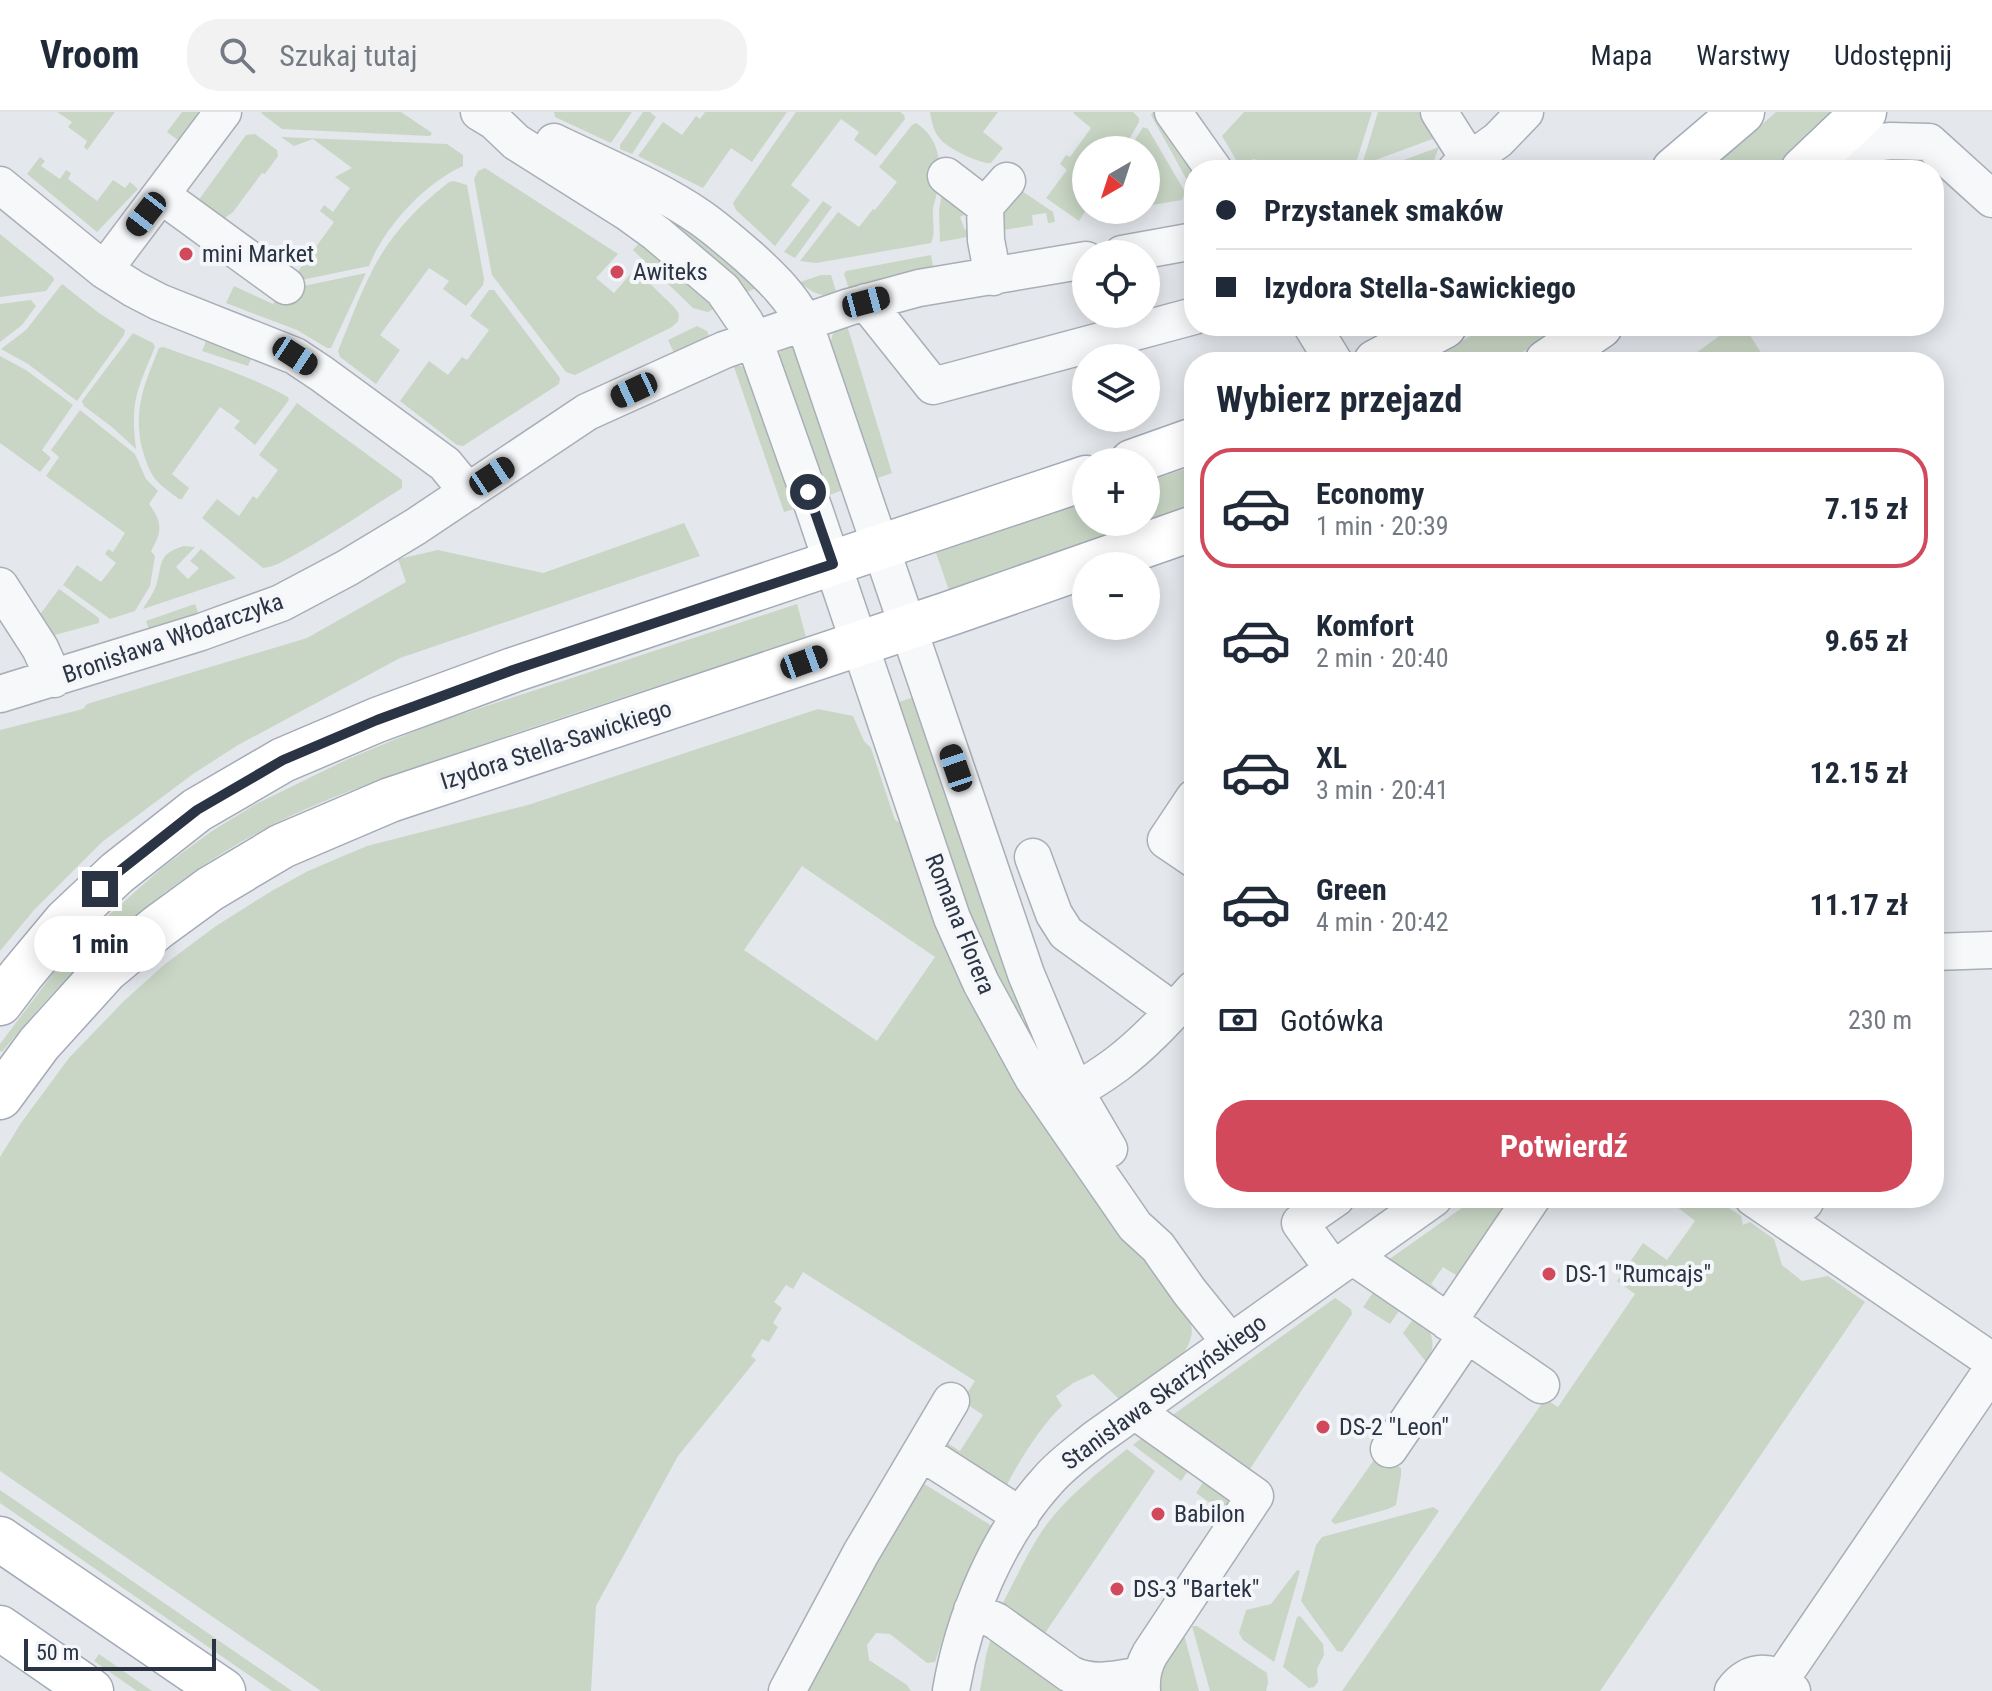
<!DOCTYPE html>
<html lang="pl">
<head>
<meta charset="utf-8">
<style>
  :root { --surface:#fff; --page:#f2f2f3; --text:#1f2937; --muted:#747a83; --line:#e0e1e3; --accent:#d1495b }
  body { margin:0; font-family:"Roboto Condensed",sans-serif; background:var(--page); color:var(--text); height:100vh; display:flex; flex-direction:column; font-size:30px; white-space:nowrap }
  * { box-sizing:border-box; margin:0 }
  p { font-size:26px; color:var(--muted) }
  .icon { flex:none; width:44px; height:44px; fill:none; stroke:currentColor; stroke-width:2; stroke-linecap:round; stroke-linejoin:round }
  .map { position:relative; flex:1; overflow:hidden }
  .side { position:absolute; left:1184px; top:240px; width:760px; height:856px; display:flex; flex-direction:column; background:var(--surface); border-radius:32px; box-shadow:0 4px 20px #0003 }
  .side>* { flex:none }
  .guide { position:absolute; left:1184px; top:48px; width:760px; height:176px; border-radius:32px; box-shadow:0 4px 20px #0003; display:grid; align-content:center; height:176px; padding:0 32px; background:var(--surface) }
  .needle { width:52px; rotate:219deg }
  .buttons { position:absolute; left:1072px; top:24px; display:grid; gap:16px }
  .buttons a { display:grid; place-items:center; width:88px; height:88px; border-radius:50%; background:var(--surface); box-shadow:0 4px 20px #0003; font-size:40px }
  .scale { position:absolute; left:24px; bottom:20px; width:192px; box-sizing:border-box; padding-left:8px; border:4px solid #2b3445; border-top:0; font-size:22px; line-height:28px; white-space:nowrap; color:#2b3445; -webkit-text-stroke:6px #f4f6f9; paint-order:stroke }
  .end { position:absolute; width:36px; height:36px; margin:-18px; border:10px solid #2b3445; background:#fff; box-shadow:0 0 0 4px #fff }
  .from { border-radius:50% }
  .bubble { position:absolute; height:56px; border-radius:28px; background:var(--surface); box-shadow:0 4px 20px #0003; font-size:26px; font-weight:700; line-height:56px; text-align:center }
  .car { position:absolute; width:24px; height:48px; margin:-24px -12px; border-radius:10px; box-shadow:0 0 6px 2px #0007; background:linear-gradient(#222 24%,#8ab4d8 0 40%,#222 0 76%,#8ab4d8 0 86%,#222 0) }
  .guide b { display:flex; align-items:center; gap:28px; height:76px; font-size:30px }
  .guide b+b { border-top:2px solid var(--line) }
  .guide i { width:20px; height:20px; background:var(--text) }
  ul { padding:0; list-style:none }
  li { display:flex; align-items:center; gap:24px; height:120px; margin:0 16px 12px; padding:0 16px; border:4px solid transparent; border-radius:32px }
  li div { flex:1 }
  li b { display:block; font-size:30px }
  li em { font-style:normal; font-weight:700 }
  li.on { border-color:var(--accent) }
  li>.icon { width:72px; height:72px; stroke-width:1.5 }
  h2 { padding:0 32px; font-size:36px; line-height:96px }
  .pay { display:flex; align-items:center; gap:20px; height:88px; padding:0 32px; font-size:30px }
  .pay p { margin-inline-start:auto }
  .action { display:flex; gap:16px; margin-top:auto; padding:16px 32px }
  .action a { flex:1; height:92px; border-radius:32px; background:var(--accent); color:#fff; font-size:32px; font-weight:700; line-height:92px; text-align:center }
  header { display:flex; align-items:center; gap:48px; box-sizing:border-box; height:112px; padding:0 40px; background:var(--surface); border-bottom:2px solid var(--line) }
  header strong { font-size:38px }
  nav { display:flex; gap:44px; margin-inline-start:auto; font-size:28px }
  .search { width:560px; height:72px; background:var(--page); display:flex; align-items:center; gap:20px; box-sizing:border-box; padding:0 28px; border-radius:32px; color:var(--muted); font-size:30px }
  .map>svg:first-child { display:block }
  .green { fill:#c9d6c5; fill-rule:evenodd }
  .lines { fill:none; stroke-linecap:round; stroke-linejoin:round }
  .minor-casing { stroke:#a9aeb7; stroke-width:39 }
  .major-casing { stroke:#a3abb8; stroke-width:47 }
  .minor { stroke:#f7f8fa; stroke-width:36 }
  .major { stroke:#fff; stroke-width:44 }
  .route { stroke:#2b3445; stroke-width:10 }
  .poi-dot { fill:#d1495b; stroke:#f4f6f9; stroke-width:3 }
  .labels { text-anchor:middle; dominant-baseline:central; stroke-width:8; stroke-linejoin:round; paint-order:stroke }
  .poi-label { font-size:24px; fill:#2b3445; stroke:#f4f6f9; text-anchor:start }
  .street-label { font-size:24px; fill:#2b3445; stroke:#f4f6f9 }
</style>
</head>
<body>
<header>
<strong>Vroom</strong>
<div class="search"><svg class="icon" aria-label="search" viewBox="0 0 24 24"><circle cx="10" cy="10" r="6"/><path d="M15 15l6 6"/></svg>Szukaj tutaj</div>
<nav><a>Mapa</a><a>Warstwy</a><a>Udostępnij</a></nav>
</header>
<div class="map">
<svg width="1992" height="1579" viewBox="0 0 1992 1579">
  <rect width="100%" height="100%" fill="#e4e7ec"/>
  <path class="green" d="M 57,0 L 115,0 L 87,38 L 84,35 L 87,29 L 68,15 L 72,10 Z
    M 182,0 L 206,0 L 183,32 L 167,20 Z
    M 262,0 L 401,0 L 432,21 L 430,24 L 282,17 L 261,1 Z
    M 554,0 L 632,0 L 611,31 L 555,5 Z
    M 643,0 L 650,0 L 656,5 L 632,42 L 620,37 L 620,33 Z
    M 705,0 L 787,0 L 752,50 L 731,36 L 703,76 L 638,44 L 663,10 L 682,23 L 696,4 L 700,7 Z
    M 796,0 L 900,0 L 904,3 L 905,7 L 876,44 L 854,28 L 859,20 L 841,7 L 791,73 L 810,88 L 775,134 L 736,98 L 733,91 Z
    M 930,0 L 998,0 L 983,20 L 1003,36 L 991,51 C 980,52 952,38 943,30 C 934,22 932,11 930,0 Z
    M 1074,0 L 1133,0 L 1139,6 L 1139,10 L 1123,38 L 1086,38 L 1086,98 L 1079,109 L 1046,86 L 1067,58 L 1060,52 L 1066,43 L 1070,45 L 1091,16 L 1073,1 Z
    M 1153,0 L 1163,0 L 1194,58 L 1194,81 L 1151,3 Z
    M 1244,0 L 1372,0 L 1355,54 L 1338,58 L 1279,58 L 1271,50 L 1252,47 L 1250,56 L 1242,58 L 1222,24 Z
    M 1378,0 L 1425,0 L 1438,25 L 1362,53 Z
    M 1776,0 L 1835,0 L 1772,58 L 1710,58 Z
    M 916,11 C 941,27 942,54 937,80 C 936,87 933,93 933,99 C 932,110 936,120 931,131 L 816,151 L 800,149 L 838,100 L 859,115 L 873,97 L 875,98 L 897,70 L 879,55 L 912,13 Z
    M 1143,15 L 1148,17 L 1185,80 L 1182,88 L 1146,94 L 1146,38 L 1129,38 Z
    M 255,22 L 277,38 L 278,44 L 265,62 L 262,61 L 233,100 L 215,113 L 192,97 L 246,23 Z
    M 281,25 L 447,32 L 463,43 L 463,54 C 424,72 385,114 369,154 L 292,170 L 291,169 L 334,110 L 320,99 L 324,93 L 333,100 L 350,76 L 335,65 L 352,56 L 313,27 L 294,34 Z
    M 1439,35 L 1433,51 L 1428,58 L 1377,58 Z
    M 40,45 L 45,49 L 41,54 L 60,67 L 66,58 L 71,61 L 68,67 L 97,89 L 113,68 L 125,76 L 130,70 L 138,77 L 97,120 L 27,62 Z
    M 485,56 L 618,142 L 596,166 L 614,181 L 635,157 L 675,196 L 679,202 L 678,209 L 672,215 L 575,263 L 566,260 L 492,163 L 474,67 L 478,59 Z
    M 454,69 L 467,73 L 484,167 L 483,173 L 466,194 L 443,177 L 449,169 L 429,156 L 380,223 L 400,238 L 376,272 L 340,245 L 338,239 C 349,213 359,184 372,159 C 390,123 418,94 449,70 Z
    M 944,70 L 972,99 L 960,105 L 965,118 L 976,114 L 978,123 L 940,130 L 939,98 Z
    M 1013,73 L 1053,100 L 1055,110 L 1048,111 L 1046,101 L 1032,103 L 1033,113 L 992,120 Z
    M 823,89 L 832,95 L 795,146 L 784,140 Z
    M 655,93 L 761,174 L 745,181 L 689,124 L 654,96 Z
    M 0,122 L 53,165 L 54,168 L 46,179 L 0,185 Z
    M 645,125 L 717,195 L 708,200 L 693,196 L 633,138 Z
    M 931,143 L 934,160 L 850,180 L 844,162 L 846,159 Z
    M 366,161 L 331,236 L 327,236 L 297,218 L 226,191 L 234,174 L 273,192 L 284,178 Z
    M 821,163 L 831,163 L 837,182 C 823,187 811,180 800,170 Z
    M 62,172 L 99,201 L 125,218 L 124,223 L 77,289 L 28,252 L 1,237 L 26,218 Z
    M 489,178 L 494,178 L 560,266 L 559,272 L 463,334 L 457,333 L 400,289 L 429,249 L 448,263 L 462,245 L 467,248 L 489,218 L 470,204 Z
    M 31,188 L 36,194 L 22,213 L 0,230 L 0,192 Z
    M 846,210 L 892,361 L 872,368 L 831,237 C 830,223 834,216 846,210 Z
    M 697,214 L 707,219 L 711,230 L 676,245 L 668,228 Z
    M 1488,214 L 1565,214 L 1506,250 L 1426,250 Z
    M 1733,214 L 1744,214 L 1767,250 L 1677,250 L 1696,241 Z
    M 133,221 L 153,231 L 155,235 C 137,278 130,290 136,337 L 112,315 L 84,294 L 82,289 Z
    M 209,222 L 254,240 L 248,254 L 202,239 Z
    M 163,235 C 205,250 248,263 288,285 L 289,288 L 255,333 L 234,316 L 240,309 L 220,295 L 172,362 L 189,376 L 182,387 L 179,387 C 171,381 162,375 155,367 C 148,357 144,344 141,332 C 134,294 145,271 159,236 Z
    M 785,235 L 793,236 L 800,240 L 845,377 L 825,385 L 778,247 L 780,240 Z
    M 0,244 L 26,258 L 73,293 L 42,338 L 51,346 L 40,360 L 0,331 Z
    M 733,252 L 741,254 L 747,257 L 798,396 L 784,400 Z
    M 297,291 L 402,368 L 402,376 C 367,398 334,421 298,441 C 287,447 275,455 263,456 L 202,406 L 217,387 L 239,404 L 253,384 L 257,387 L 278,358 L 259,343 Z
    M 80,298 L 135,342 L 146,367 L 158,379 L 149,392 C 163,411 162,420 151,439 L 155,444 L 150,474 L 135,499 L 110,507 L 63,473 L 77,453 L 101,470 L 116,451 L 105,442 L 108,437 L 113,440 L 125,421 L 46,364 L 59,345 L 51,338 Z
    M 1194,354 L 1194,395 L 950,481 L 936,441 L 1086,390 L 1086,410 L 1146,410 L 1146,370 Z
    M 684,411 L 700,444 L 400,546 L 238,633 L 193,662 L 102,730 L 34,798 L 0,839 L 0,618 L 83,597 L 87,592 L 307,526 L 406,470 L 398,447 L 438,438 L 543,461 Z
    M 184,434 L 195,435 L 176,455 L 188,467 L 199,456 L 190,449 L 201,437 L 236,466 L 143,497 C 147,490 153,482 156,474 C 163,451 157,442 184,434 Z
    M 59,477 L 99,506 L 99,511 L 51,524 L 38,505 Z
    M 195,492 L 202,510 L 152,526 L 146,509 Z
    M 797,492 L 806,525 C 689,564 571,601 455,642 C 394,663 332,683 274,712 C 167,767 77,847 2,940 L 0,939 L 0,932 L 64,847 L 93,817 L 163,755 L 212,719 L 256,692 L 348,647 L 432,612 Z
    M 914,585 L 1023,900 L 1022,904 L 1018,905 L 1015,902 L 970,808 L 896,591 Z
    M 818,597 L 853,604 L 864,629 L 871,636 L 895,708 L 902,712 L 1189,1206 C 1191,1211 1193,1219 1191,1225 C 1185,1252 1142,1274 1120,1288 L 1093,1262 L 1073,1271 L 1056,1284 L 1062,1294 C 1042,1312 1015,1355 1004,1379 L 947,1344 L 944,1329 L 960,1339 L 983,1303 L 962,1289 L 975,1269 L 803,1160 L 793,1177 L 786,1173 L 774,1190 L 782,1196 L 773,1211 L 778,1215 L 769,1230 L 762,1227 L 751,1244 L 756,1248 L 678,1344 L 596,1494 L 591,1579 L 321,1579 L 0,1359 L 0,1045 L 21,1011 L 69,946 L 124,889 L 165,852 L 216,814 L 270,780 L 308,759 L 367,734 L 528,693 ZM 802,754 L 935,845 L 877,929 L 744,838 Z
    M 1476,1086 L 1522,1086 L 1465,1169 L 1443,1155 L 1431,1172 L 1437,1177 L 1431,1186 L 1381,1153 Z
    M 1666,1086 L 1714,1086 L 1741,1104 L 1743,1113 L 1750,1110 L 1774,1127 L 1782,1153 L 1802,1169 L 1828,1164 L 1865,1190 L 1600,1579 L 1342,1579 L 1545,1287 L 1558,1295 L 1635,1182 L 1617,1169 L 1643,1131 L 1667,1148 L 1695,1109 Z
    M 1379,1172 L 1405,1190 L 1390,1212 L 1363,1195 Z
    M 1335,1186 L 1351,1197 L 1352,1202 L 1244,1366 L 1163,1310 Z
    M 1418,1200 C 1431,1216 1438,1232 1427,1251 L 1403,1221 Z
    M 1149,1320 L 1190,1356 L 1181,1369 L 1133,1333 Z
    M 1127,1337 L 1155,1359 L 1041,1527 L 1000,1496 C 1014,1471 1026,1443 1042,1419 C 1064,1387 1097,1361 1127,1337 Z
    M 1379,1344 L 1401,1356 L 1401,1363 L 1396,1393 L 1388,1397 L 1335,1412 L 1331,1409 L 1376,1345 Z
    M 1208,1363 L 1243,1388 L 1231,1405 L 1196,1381 Z
    M 921,1370 L 992,1414 L 958,1481 L 935,1550 L 927,1551 L 890,1522 L 876,1521 L 867,1533 L 869,1548 L 907,1573 L 911,1579 L 801,1579 Z
    M 0,1378 L 292,1579 L 272,1579 L 0,1391 Z
    M 1433,1395 L 1439,1399 L 1342,1540 L 1337,1539 L 1301,1489 L 1316,1433 L 1322,1425 Z
    M 1297,1458 L 1300,1459 L 1274,1550 L 1243,1528 L 1239,1521 L 1246,1498 L 1271,1492 Z
    M 1216,1462 L 1239,1477 L 1238,1486 L 1210,1489 L 1201,1483 Z
    M 1300,1504 L 1323,1532 L 1324,1543 L 1317,1557 L 1318,1570 L 1314,1575 L 1309,1576 L 1283,1555 L 1297,1505 Z
    M 1192,1514 L 1197,1514 L 1267,1561 L 1268,1571 L 1266,1579 L 1210,1579 Z
    M 1182,1515 L 1199,1579 L 1152,1579 Z
    M 994,1516 L 1083,1579 L 980,1579 L 986,1543 Z
    M 99,1542 L 152,1579 L 137,1579 L 94,1549 Z"/>
  <g class="lines">
    <defs>
      <path id="minor" d="M 479,0 L 494,9 L 516,30 L 627,100 L 656,121 L 723,178 L 745,210 L 754,228 L 815,400 L 952,806 L 981,871 L 1033,966 L 1135,1114 L 1158,1135 L 1189,1179 L 1230,1230
        M 1173,0 L 1214,58
        M 1439,0 L 1470,49
        M 554,30 C 603,54 656,75 701,106 C 718,118 734,132 749,145 C 771,165 791,184 804,210 L 1026,862 L 1075,979 L 1109,1037
        M 1815,48 L 1853,33 L 1891,29 L 1929,30 L 1992,87
        M 1456,58 L 1498,28 L 1525,0
        M 946,64 L 985,94 L 986,128 L 993,165
        M 0,73 L 104,158 L 134,177 L 159,190 L 295,244 L 322,262 L 445,352 L 468,380
        M 161,83 L 286,174
        M 985,94 L 1007,69
        M 1122,142 L 1194,129
        M 104,158 L 223,0
        M 866,190 L 933,274 L 1194,204
        M 1312,214 L 1334,250
        M 0,474 L 40,536 L 54,567
        M 0,582 L 201,520 L 281,491 L 347,456 L 415,415 L 587,300 L 724,238 L 849,195 L 919,176 L 1086,148
        M 1194,686 L 1166,728 L 1194,747
        M 1033,745 L 1054,802 L 1066,821 L 1174,899
        M 1934,840 L 1992,838
        M 1053,991 C 1076,979 1097,967 1117,952 C 1146,930 1170,903 1194,877
        M 1753,1086 L 1992,1249
        M 1799,1086 L 1805,1090
        M 1352,1144 L 1541,1273
        M 1333,1157 L 1300,1111 L 1336,1086
        M 1448,1210 L 1532,1086
        M 1135,1299 L 1255,1384 L 1150,1542 C 1143,1554 1141,1565 1142,1579
        M 1389,1337 L 1467,1222
        M 921,1340 L 1021,1404
        M 972,1498 L 996,1509 L 1070,1562 C 1094,1574 1118,1567 1142,1563
        M 1781,1567 L 1992,1258
        M 787,1579 L 861,1441 L 951,1289
        M 951,1579 C 963,1506 998,1423 1048,1368 C 1062,1352 1079,1340 1095,1327 L 1434,1086
        M 1733,1579 C 1749,1556 1776,1556 1792,1579"/>
      <path id="major" d="M 1674,58 L 1742,0
        M 1803,58 L 1864,0
        M 1376,250 L 1444,214
        M 1547,250 L 1600,214
        M 1132,350 L 1194,328
        M 0,891 L 21,863 L 66,809 L 117,761 L 197,698 L 283,648 L 377,608 L 513,558 L 1086,366
        M 0,985 L 39,932 L 106,858 L 158,815 L 210,777 L 282,734 L 390,688 L 948,502 L 1194,416
        M 0,1427 L 223,1579
        M 0,1516 L 91,1579"/>
    </defs>
    <use href="#minor" class="minor-casing"/>
    <use href="#major" class="major-casing"/>
    <use href="#minor" class="minor"/>
    <use href="#major" class="major"/>
  </g>
  <g class="lines">
    <path class="route" d="M 100,777 L 117,761 L 197,698 L 283,648 L 377,608 L 513,558 L 833,452 L 808,380"/>
  </g>
  <g class="poi-dot">
    <circle cx="186" cy="142" r="8"/>
    <circle cx="617" cy="160" r="8"/>
    <circle cx="1549" cy="1162" r="8"/>
    <circle cx="1323" cy="1315" r="8"/>
    <circle cx="1158" cy="1402" r="8"/>
    <circle cx="1117" cy="1477" r="8"/>
  </g>
  <g class="labels">
    <g class="poi-label">
      <text x="202" y="142">mini Market</text>
      <text x="633" y="160">Awiteks</text>
      <text x="1565" y="1162">DS-1 "Rumcajs"</text>
      <text x="1339" y="1315">DS-2 "Leon"</text>
      <text x="1174" y="1402">Babilon</text>
      <text x="1133" y="1477">DS-3 "Bartek"</text>
    </g>
    <g class="street-label">
      <text transform="translate(173 526) rotate(-19)">Bronisława Włodarczyka</text>
      <text transform="translate(556 633) rotate(-18)">Izydora Stella-Sawickiego</text>
      <text transform="translate(960 812) rotate(68)">Romana Florera</text>
      <text transform="translate(1164 1280) rotate(-36)">Stanisława Skarżyńskiego</text>
    </g>
  </g>
</svg>
<div class="buttons">
<a><svg class="needle" viewBox="-14 -14 28 28"><path d="M0-13l5 13h-10z" fill="#e53935"/><path d="M0 13l5-13h-10z" fill="#747a83"/></svg></a>
<a><svg class="icon" aria-label="locate" viewBox="0 0 24 24"><circle cx="12" cy="12" r="6"/><path d="M12 2v4M12 18v4M2 12h4M18 12h4"/></svg></a>
<a><svg class="icon" aria-label="layers" viewBox="0 0 24 24"><path d="M12 4l9 5-9 5-9-5zM3 14l9 5 9-5"/></svg></a>
<a>+</a>
<a>−</a>
</div>
<div class="scale">50 m</div>
<i class="end from" style="left:808px;top:380px"></i>
<i class="end" style="left:100px;top:777px"></i>
<div class="bubble" style="left:34px;top:804px;width:132px">1 min</div>
<i class="car" style="left:146px;top:102px;rotate:218deg"></i>
<i class="car" style="left:866px;top:190px;rotate:75deg"></i>
<i class="car" style="left:295px;top:244px;rotate:123deg"></i>
<i class="car" style="left:634px;top:278px;rotate:245deg"></i>
<i class="car" style="left:492px;top:364px;rotate:57deg"></i>
<i class="car" style="left:804px;top:550px;rotate:70deg"></i>
<i class="car" style="left:956px;top:656px;rotate:341deg"></i>
<div class="guide">
<b><i class="from"></i>Przystanek smaków</b>
<b><i></i>Izydora Stella-Sawickiego</b>
</div>
<section class="side">
<h2>Wybierz przejazd</h2>
<ul>
<li class="on"><svg class="icon" aria-label="car" viewBox="0 0 24 24"><path d="M5 17H2v-5l4-1 3-4h7l3 4 3 1v5h-3M9 17h6M6 11h13"/><circle cx="7" cy="17" r="2"/><circle cx="17" cy="17" r="2"/></svg><div><b>Economy</b><p>1 min · 20:39</p></div><em>7.15 zł</em></li>
<li><svg class="icon" aria-label="car" viewBox="0 0 24 24"><path d="M5 17H2v-5l4-1 3-4h7l3 4 3 1v5h-3M9 17h6M6 11h13"/><circle cx="7" cy="17" r="2"/><circle cx="17" cy="17" r="2"/></svg><div><b>Komfort</b><p>2 min · 20:40</p></div><em>9.65 zł</em></li>
<li><svg class="icon" aria-label="car" viewBox="0 0 24 24"><path d="M5 17H2v-5l4-1 3-4h7l3 4 3 1v5h-3M9 17h6M6 11h13"/><circle cx="7" cy="17" r="2"/><circle cx="17" cy="17" r="2"/></svg><div><b>XL</b><p>3 min · 20:41</p></div><em>12.15 zł</em></li>
<li><svg class="icon" aria-label="car" viewBox="0 0 24 24"><path d="M5 17H2v-5l4-1 3-4h7l3 4 3 1v5h-3M9 17h6M6 11h13"/><circle cx="7" cy="17" r="2"/><circle cx="17" cy="17" r="2"/></svg><div><b>Green</b><p>4 min · 20:42</p></div><em>11.17 zł</em></li>
</ul>
<div class="pay"><svg class="icon" aria-label="cash" viewBox="0 0 24 24"><path d="M3 7h18v10H3z"/><circle cx="12" cy="12" r="2"/></svg>Gotówka<p>230 m</p></div>
<div class="action"><a>Potwierdź</a></div>
</section>
</div>
</body>
</html>
